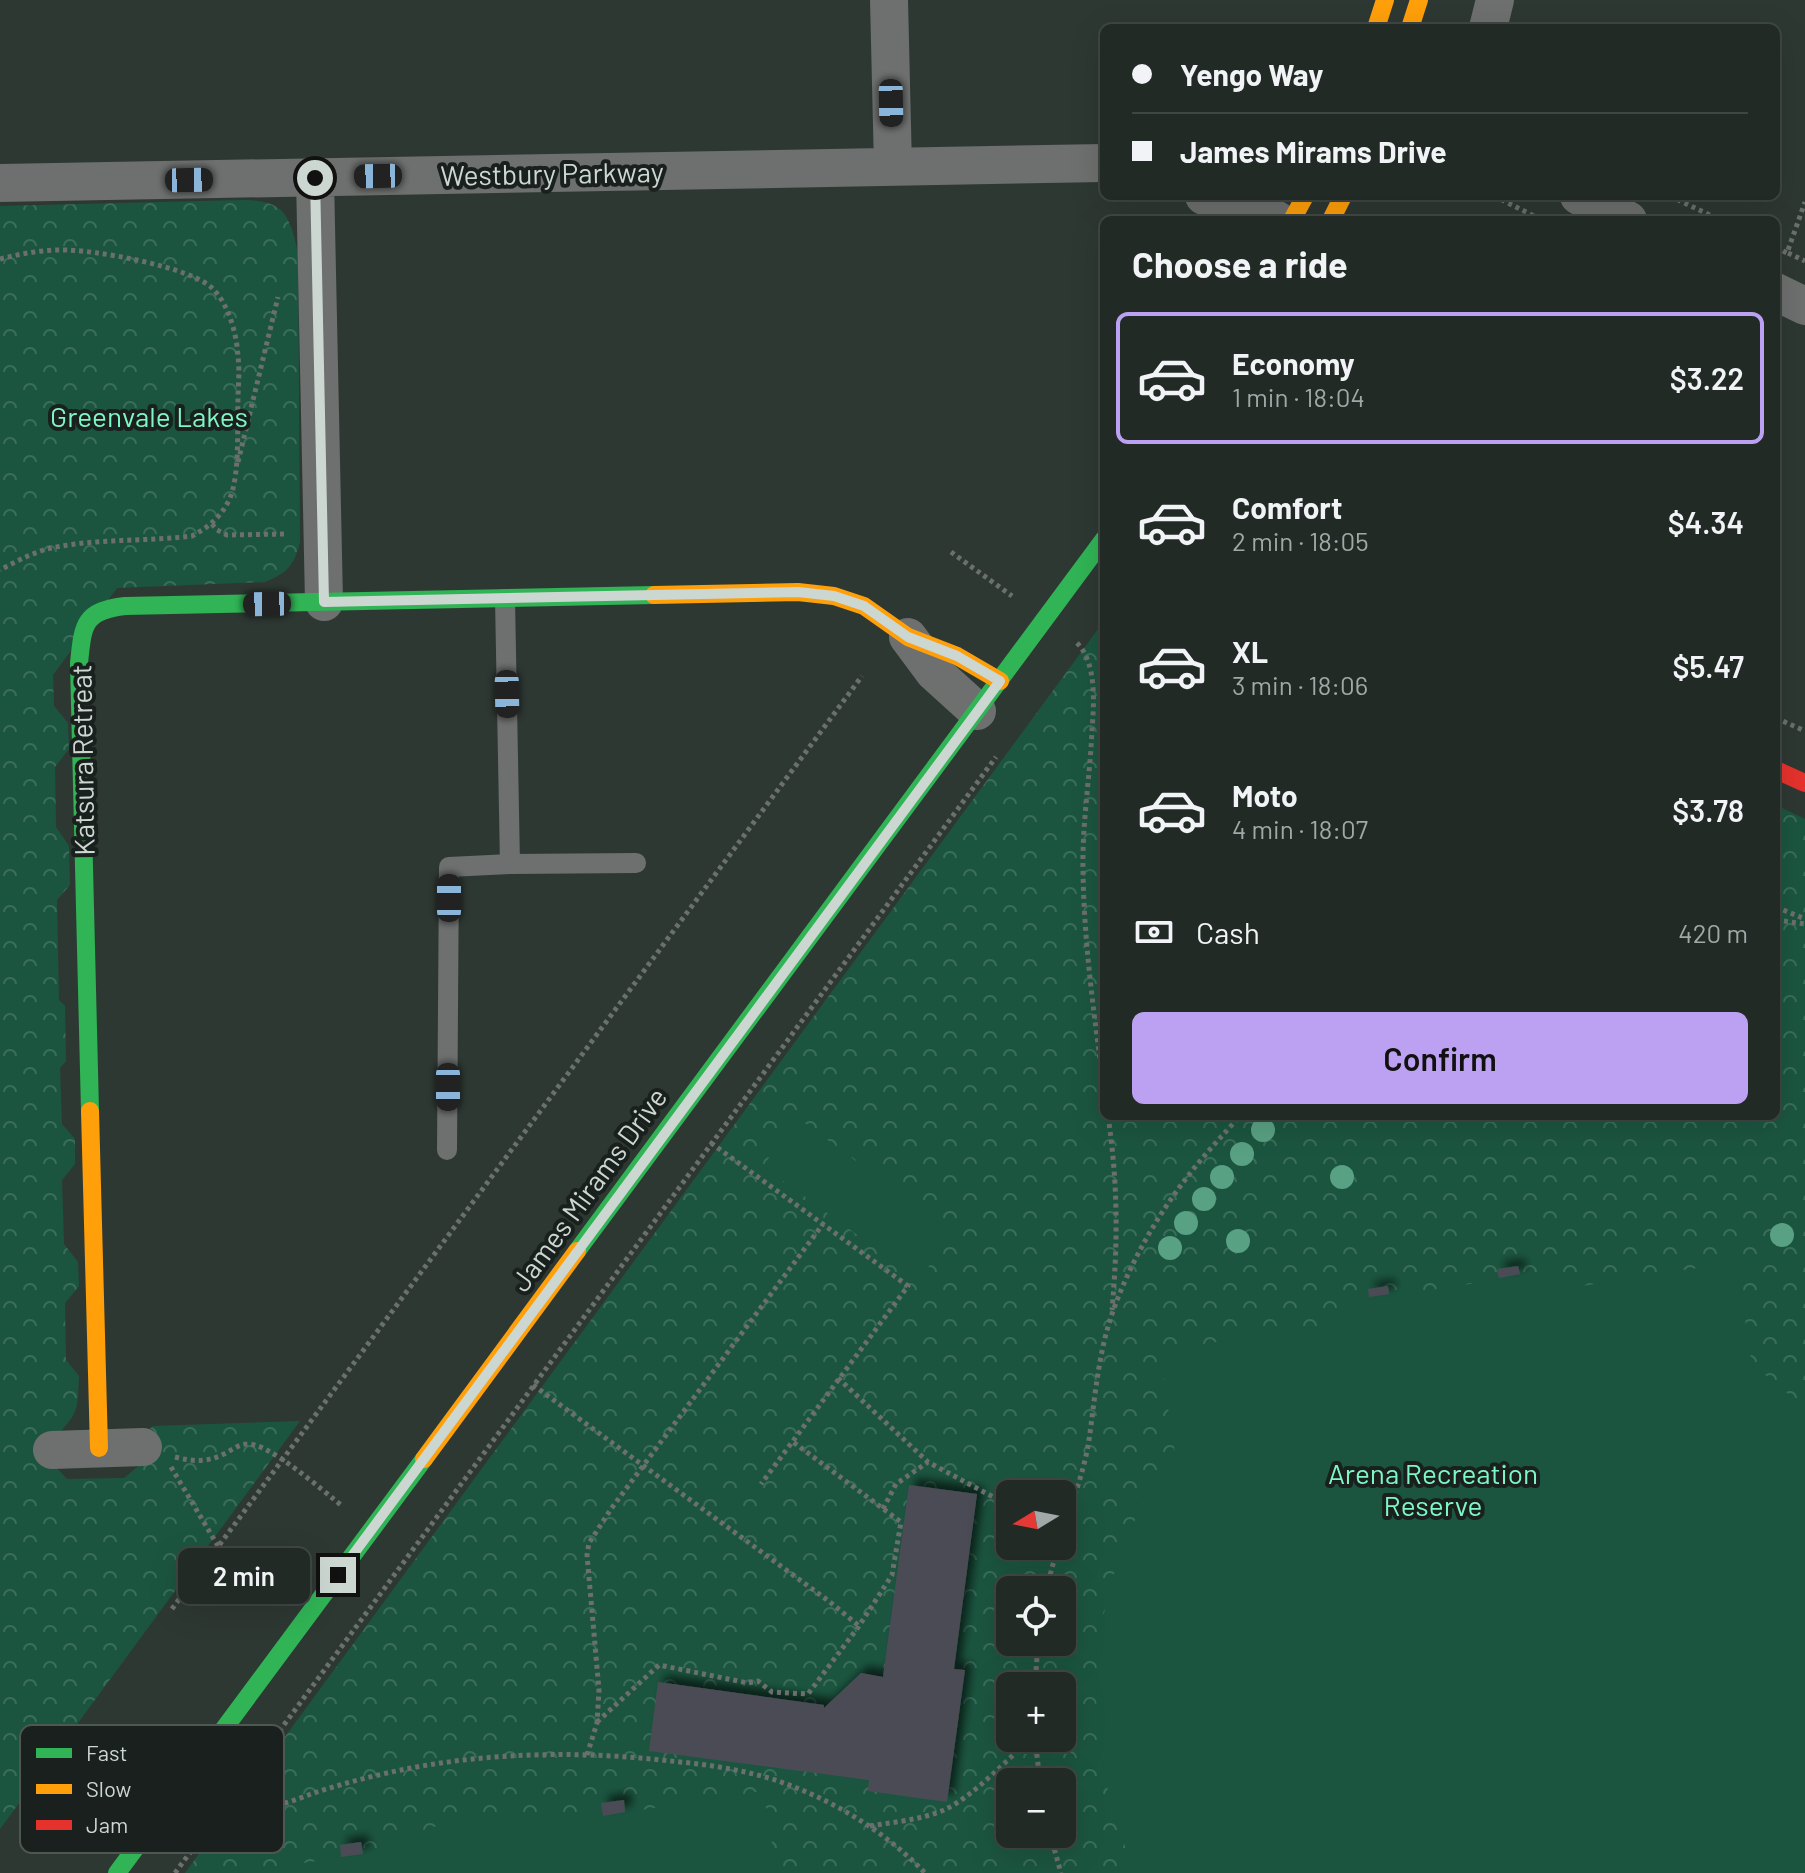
<!DOCTYPE html>
<html lang="en">
<head>
<meta charset="utf-8">
<style>
  :root { --surface:#222a26; --page:#2a322e; --text:#f1f3f6; --muted:#a2a7a7; --line:#3f4643; --accent:#bca0f2 }
  body { margin:0; font-family:Barlow,sans-serif; background:var(--page); color:var(--text); height:100vh; display:flex; flex-direction:column; font-size:30px; white-space:nowrap }
  * { box-sizing:border-box; margin:0 }
  p { font-size:26px; color:var(--muted) }
  .icon { flex:none; width:44px; height:44px; fill:none; stroke:currentColor; stroke-width:2; stroke-linecap:round; stroke-linejoin:round }
  .map { position:relative; flex:1; overflow:hidden }
  .sheet { position:absolute; left:1100px; top:216px; width:680px; height:904px; display:flex; flex-direction:column; background:var(--surface); border-radius:12px; box-shadow:0 8px 32px #0002,0 0 0 2px var(--line) }
  .sheet>* { flex:none }
  .banner { position:absolute; left:1100px; top:24px; width:680px; height:176px; border-radius:12px; box-shadow:0 8px 32px #0002,0 0 0 2px var(--line); display:grid; align-content:center; height:176px; padding:0 32px; background:var(--surface) }
  .needle { width:52px; rotate:260deg }
  .tools { position:absolute; left:996px; top:1480px; display:grid; gap:16px }
  .tools a { display:grid; place-items:center; width:80px; height:80px; border-radius:12px; background:var(--surface); box-shadow:0 8px 32px #0002,0 0 0 2px var(--line); font-size:40px }
  .end { position:absolute; width:36px; height:36px; margin:-18px; border:10px solid #cdd7d2; background:#111; box-shadow:0 0 0 4px #111 }
  .from { border-radius:50% }
  .bubble { position:absolute; height:56px; border-radius:12px; background:var(--surface); box-shadow:0 8px 32px #0002,0 0 0 2px var(--line); font-size:26px; font-weight:600; line-height:56px; text-align:center }
  .car { position:absolute; width:24px; height:48px; margin:-24px -12px; border-radius:10px; box-shadow:0 0 6px 2px #0007; background:linear-gradient(#222 24%,#8ab4d8 0 40%,#222 0 76%,#8ab4d8 0 86%,#222 0) }
  .banner b { display:flex; align-items:center; gap:28px; height:76px; font-size:30px }
  .banner b+b { border-top:2px solid var(--line) }
  .banner i { width:20px; height:20px; background:var(--text) }
  ul { padding:0; list-style:none }
  li { display:flex; align-items:center; gap:24px; height:132px; margin:0 16px 12px; padding:0 16px; border:4px solid transparent; border-radius:12px }
  li div { flex:1 }
  li b { display:block; font-size:30px }
  li em { font-style:normal; font-weight:600 }
  li.on { border-color:var(--accent) }
  li>.icon { width:72px; height:72px; stroke-width:1.5 }
  h2 { padding:0 32px; font-size:36px; line-height:96px }
  .pay { display:flex; align-items:center; gap:20px; height:88px; padding:0 32px; font-size:30px }
  .pay p { margin-inline-start:auto }
  .action { display:flex; gap:16px; margin-top:auto; padding:16px 32px }
  .action a { flex:1; height:92px; border-radius:12px; background:var(--accent); color:#111; font-size:32px; font-weight:600; line-height:92px; text-align:center }
  .map>svg:first-child { display:block }
  .park { fill:url(#park-crowns); fill-rule:evenodd }
  .pitch { fill:#1b5540 }
  .building { fill:#4c4c55; filter:url(#shadow) }
  .lines { fill:none; stroke-linecap:round; stroke-linejoin:round }
  .path { stroke:#6b706e; stroke-width:5; stroke-dasharray:4 4; stroke-linecap:butt }
  .lane { stroke:#6d706e; stroke-width:20 }
  .street { stroke:#6d706e; stroke-width:38 }
  .fast { stroke:#30b455; stroke-width:18 }
  .slow { stroke:#ff9f0a; stroke-width:18 }
  .jam { stroke:#e5322d; stroke-width:18 }
  .tree { fill:#59a183 }
  .route { stroke:#cdd7d2; stroke-width:10 }
  .labels { text-anchor:middle; dominant-baseline:central; stroke-width:8; stroke-linejoin:round; paint-order:stroke }
  .street-label { font-size:28px; fill:#cdd7d2; stroke:#19201d }
  .park-label { font-size:28px; fill:#7df7c5; stroke:#19201d }
  .key { fill:#19201d; stroke:#4f5753; stroke-width:2 }
  .key-label { font-size:22px; fill:#cdd7d2 }
</style>
</head>
<body>
<div class="map">
<svg width="1805" height="1873" viewBox="0 0 1805 1873">
  <defs>
    <pattern id="park-crowns" width="20" height="18" patternUnits="userSpaceOnUse" patternTransform="scale(2)"><rect width="20" height="18" fill="#1b5540"/><path d="M2 6a3 3 0 1 1 6 0M12 15a3 3 0 1 1 6 0" fill="none" stroke="#3b6d5b"/></pattern>
    <filter id="shadow"><feDropShadow dx="7" dy="-7" stdDeviation="4" flood-color="#0009"/></filter>
  </defs>
  <rect width="100%" height="100%" fill="#2e3833"/>
  <path class="park" d="M 244,200 C 285,201 289,215 298,252 L 300,542 C 294,566 287,573 265,582 L 117,588 L 53,675 L 54,706 L 68,723 L 69,749 L 55,767 L 56,827 L 69,846 L 70,885 L 57,900 L 59,1000 L 65,1006 L 66,1061 L 60,1068 L 62,1124 L 75,1139 L 75,1164 L 62,1180 L 64,1244 L 78,1262 L 79,1286 L 65,1303 L 66,1360 L 79,1376 C 77,1412 79,1413 53,1439 L 53,1464 L 67,1479 L 124,1478 L 142,1463 L 143,1435 L 153,1426 L 300,1421 L 0,1829 L 0,206 Z
    M 1104,621 L 1104,1116 L 1776,1116 L 1776,805 L 1805,819 L 1805,1873 L 185,1873 ZM 1010,1494 L 1062,1494 L 1062,1546 L 1010,1546 ZM 1010,1590 L 1062,1590 L 1062,1642 L 1010,1642 ZM 1010,1686 L 1062,1686 L 1062,1738 L 1010,1738 ZM 1010,1782 L 1062,1782 L 1062,1834 L 1010,1834 Z"/>
  <path class="pitch" d="M 798,1118 L 953,1233 L 919,1280 L 763,1166 Z
    M 1736,1262 L 1752,1365 L 1781,1387 L 1805,1411 L 1805,1873 L 1136,1873 C 1073,1729 1084,1581 1175,1452 L 1159,1351 L 1325,1325 L 1341,1304 L 1547,1272 L 1569,1288 Z
    M 763,1791 L 777,1873 L 237,1873 L 363,1854 L 403,1836 L 454,1821 L 515,1813 L 579,1813 L 603,1816 Z"/>
  <path class="building" d="M 1518,1266 L 1520,1274 L 1499,1278 L 1497,1269 Z
    M 1388,1286 L 1389,1294 L 1369,1297 L 1368,1289 Z
    M 909,1485 L 977,1494 L 954,1669 L 965,1670 L 947,1802 L 868,1791 L 869,1780 L 649,1751 L 658,1682 L 824,1705 L 824,1708 L 861,1673 L 883,1677 Z
    M 624,1800 L 625,1812 L 603,1816 L 601,1803 Z
    M 361,1842 L 363,1854 L 341,1857 L 340,1845 Z"/>
  <g class="lines">
    <path class="path" d="M 1494,196 L 1542,220
      M 1670,196 L 1720,220
      M 1776,247 L 1787,253 L 1805,202
      M 1788,253 L 1805,261
      M 0,259 C 20,254 40,250 61,250 C 91,249 193,267 213,289 C 229,305 237,335 238,357 C 240,371 238,386 238,400 C 237,428 240,473 230,498 C 222,516 209,527 192,536 C 144,542 94,538 47,549 C 30,554 15,562 0,570
      M 238,462 L 278,297
      M 212,524 L 217,530 L 227,535 L 286,534
      M 951,552 L 1012,596
      M 1077,643 C 1097,663 1094,704 1092,730 C 1090,777 1082,824 1083,870 C 1084,943 1094,1016 1104,1088
      M 1776,718 L 1805,731
      M 1776,907 L 1805,919
      M 1776,920 L 1805,924
      M 1108,1116 C 1118,1184 1118,1241 1112,1310
      M 711,1143 L 908,1286 L 761,1484
      M 838,1378 L 928,1462 L 1010,1506
      M 533,1385 L 830,1602 L 859,1626
      M 175,1457 C 193,1462 208,1462 224,1454 C 232,1450 239,1444 247,1444 C 268,1442 323,1491 341,1505
      M 171,1467 L 218,1546
      M 883,1509 L 896,1484 L 928,1462
      M 1062,1533 C 1072,1503 1084,1472 1089,1440 C 1095,1398 1098,1355 1112,1314 C 1129,1265 1156,1217 1188,1176 C 1204,1155 1222,1136 1240,1116
      M 1046,1590 L 1058,1546
      M 172,1609 L 862,676
      M 1035,1686 L 1038,1642
      M 597,1722 L 659,1665 L 748,1683 L 758,1681 L 772,1692 L 808,1694 L 859,1626 L 892,1575 L 901,1522 L 793,1442
      M 1035,1738 L 1040,1782
      M 587,1755 L 597,1723 L 599,1690 L 587,1555 L 589,1543 L 611,1509 L 823,1224
      M 229,1801 C 243,1804 257,1807 271,1806 C 287,1804 302,1797 317,1792 C 348,1782 380,1774 411,1768 C 496,1752 584,1751 670,1761 C 704,1764 739,1769 772,1779 C 828,1797 884,1830 925,1873
      M 870,1826 C 894,1822 920,1820 944,1810 C 973,1797 1006,1760 1032,1738
      M 1050,1834 L 1061,1873
      M 175,1873 L 996,757"/>
    <path class="lane" d="M 510,864 L 636,863
      M 447,1150 L 449,867 L 510,864 L 505,599"/>
    <path class="street" d="M 889,0 L 893,167
      M 1488,28 L 1495,0
      M 315,178 L 324,602
      M 0,183 L 1104,163
      M 1204,196 L 1247,205 L 1277,220
      M 1579,196 L 1628,220
      M 1776,292 L 1805,306
      M 908,637 L 934,672 L 977,711
      M 52,1450 L 143,1447"/>
    <path class="fast" d="M 90,1111 L 79,663 C 83,625 83,611 125,606 L 654,595
      M 577,1251 L 1104,539
      M 117,1873 L 424,1459"/>
    <path class="slow" d="M 1376,28 L 1385,0
      M 1410,28 L 1419,0
      M 1292,220 L 1305,196
      M 1331,220 L 1343,196
      M 654,595 L 798,592 L 834,596 L 864,606 L 908,637 L 957,656 L 1000,681
      M 90,1111 L 99,1448
      M 424,1459 L 577,1251"/>
    <path class="jam" d="M 1776,770 L 1805,783"/>
  </g>
  <g class="tree">
    <circle cx="1263" cy="1130" r="12"/>
    <circle cx="1242" cy="1154" r="12"/>
    <circle cx="1222" cy="1177" r="12"/>
    <circle cx="1342" cy="1177" r="12"/>
    <circle cx="1204" cy="1199" r="12"/>
    <circle cx="1186" cy="1223" r="12"/>
    <circle cx="1782" cy="1235" r="12"/>
    <circle cx="1238" cy="1241" r="12"/>
    <circle cx="1170" cy="1248" r="12"/>
  </g>
  <g class="lines">
    <path class="route" d="M 315,178 L 324,602 L 798,592 L 834,596 L 864,606 L 908,637 L 957,656 L 1000,681 L 338,1575"/>
  </g>
  <g class="labels">
    <g class="street-label">
      <text transform="translate(552 173) rotate(-1)">Westbury Parkway</text>
      <text transform="translate(82 760) rotate(-91)">Katsura Retreat</text>
      <text transform="translate(588 1189) rotate(-54)">James Mirams Drive</text>
    </g>
    <g class="park-label">
      <text x="149" y="416">Greenvale Lakes</text>
      <text x="1433" y="1473">Arena Recreation<tspan x="1433" dy="32">Reserve</tspan></text>
    </g>
  </g>
  <rect x="20" y="1725" width="264" height="128" rx="12" class="key"/>
  <rect x="36" y="1748" width="36" height="10" fill="#30b455"/>
  <rect x="36" y="1784" width="36" height="10" fill="#ff9f0a"/>
  <rect x="36" y="1820" width="36" height="10" fill="#e5322d"/>
  <g class="key-label">
    <text x="86" y="1761">Fast</text>
    <text x="86" y="1797">Slow</text>
    <text x="86" y="1833">Jam</text>
  </g>
</svg>
<div class="tools">
<a><svg class="needle" viewBox="-14 -14 28 28"><path d="M0-13l5 13h-10z" fill="#e53935"/><path d="M0 13l5-13h-10z" fill="#a2a7a7"/></svg></a>
<a><svg class="icon" aria-label="locate" viewBox="0 0 24 24"><circle cx="12" cy="12" r="6"/><path d="M12 2v4M12 18v4M2 12h4M18 12h4"/></svg></a>
<a>+</a>
<a>−</a>
</div>
<i class="end from" style="left:315px;top:178px"></i>
<i class="end" style="left:338px;top:1575px"></i>
<div class="bubble" style="left:178px;top:1548px;width:132px">2 min</div>
<i class="car" style="left:891px;top:103px;rotate:179deg"></i>
<i class="car" style="left:378px;top:176px;rotate:269deg"></i>
<i class="car" style="left:189px;top:180px;rotate:89deg"></i>
<i class="car" style="left:267px;top:604px;rotate:269deg"></i>
<i class="car" style="left:507px;top:694px;rotate:179deg"></i>
<i class="car" style="left:449px;top:898px;rotate:0deg"></i>
<i class="car" style="left:448px;top:1087px;rotate:180deg"></i>
<div class="banner">
<b><i class="from"></i>Yengo Way</b>
<b><i></i>James Mirams Drive</b>
</div>
<section class="sheet">
<h2>Choose a ride</h2>
<ul>
<li class="on"><svg class="icon" aria-label="car" viewBox="0 0 24 24"><path d="M5 17H2v-5l4-1 3-4h7l3 4 3 1v5h-3M9 17h6M6 11h13"/><circle cx="7" cy="17" r="2"/><circle cx="17" cy="17" r="2"/></svg><div><b>Economy</b><p>1 min · 18:04</p></div><em>$3.22</em></li>
<li><svg class="icon" aria-label="car" viewBox="0 0 24 24"><path d="M5 17H2v-5l4-1 3-4h7l3 4 3 1v5h-3M9 17h6M6 11h13"/><circle cx="7" cy="17" r="2"/><circle cx="17" cy="17" r="2"/></svg><div><b>Comfort</b><p>2 min · 18:05</p></div><em>$4.34</em></li>
<li><svg class="icon" aria-label="car" viewBox="0 0 24 24"><path d="M5 17H2v-5l4-1 3-4h7l3 4 3 1v5h-3M9 17h6M6 11h13"/><circle cx="7" cy="17" r="2"/><circle cx="17" cy="17" r="2"/></svg><div><b>XL</b><p>3 min · 18:06</p></div><em>$5.47</em></li>
<li><svg class="icon" aria-label="car" viewBox="0 0 24 24"><path d="M5 17H2v-5l4-1 3-4h7l3 4 3 1v5h-3M9 17h6M6 11h13"/><circle cx="7" cy="17" r="2"/><circle cx="17" cy="17" r="2"/></svg><div><b>Moto</b><p>4 min · 18:07</p></div><em>$3.78</em></li>
</ul>
<div class="pay"><svg class="icon" aria-label="cash" viewBox="0 0 24 24"><path d="M3 7h18v10H3z"/><circle cx="12" cy="12" r="2"/></svg>Cash<p>420 m</p></div>
<div class="action"><a>Confirm</a></div>
</section>
</div>
</body>
</html>
